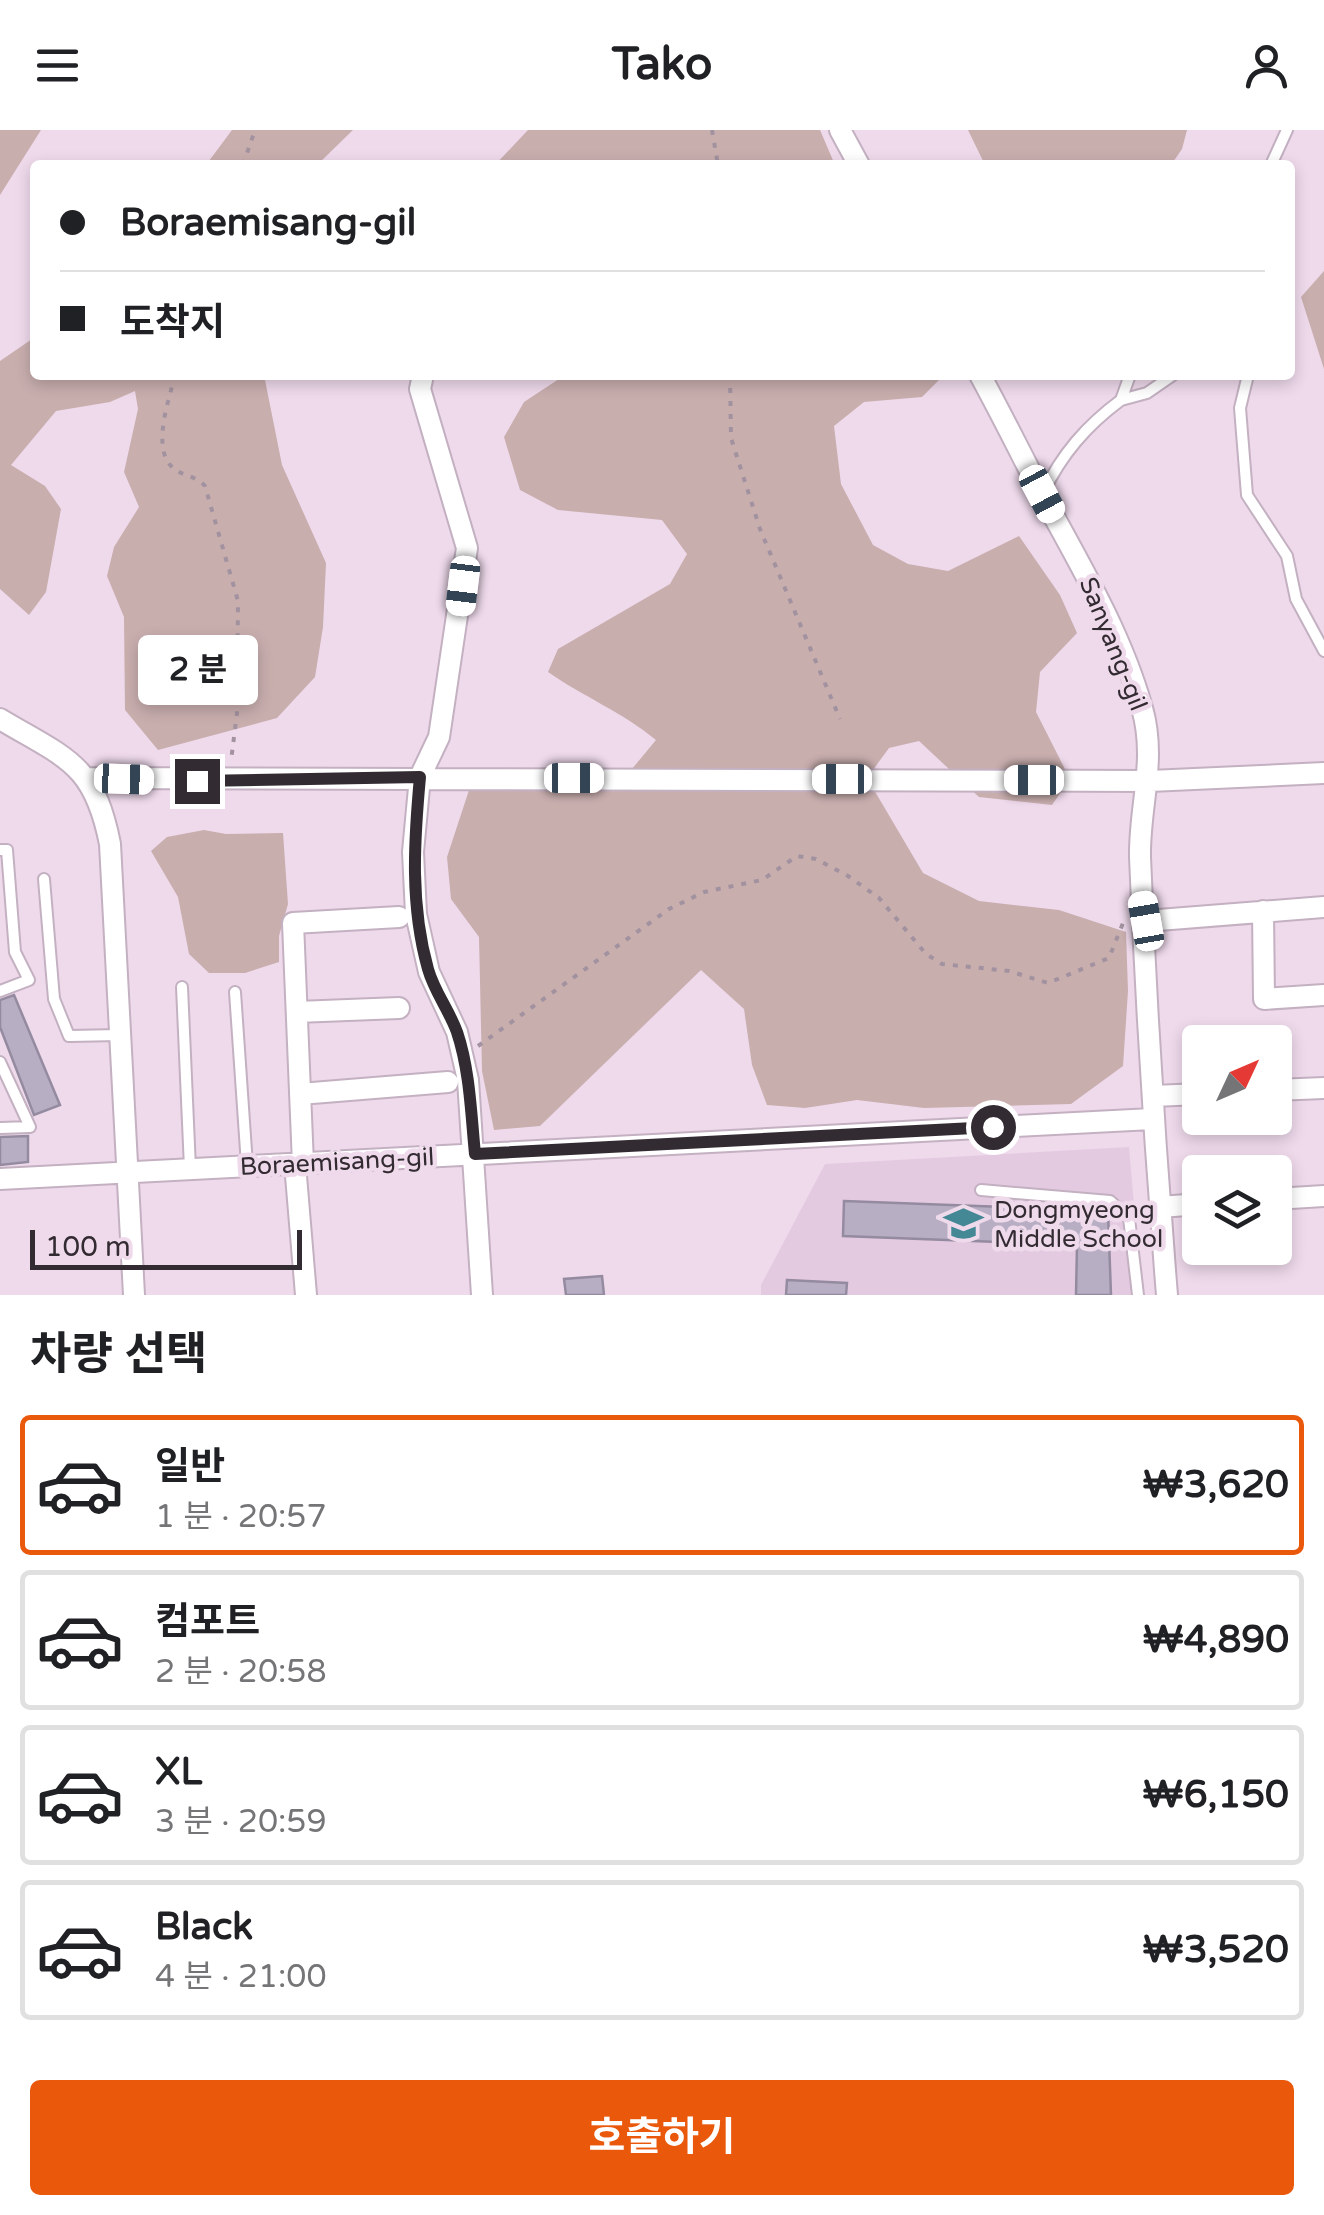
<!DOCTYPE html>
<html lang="ko">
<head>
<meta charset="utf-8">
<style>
  :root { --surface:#fff; --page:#f2f2f2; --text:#202124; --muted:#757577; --line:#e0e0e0; --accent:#ea580c }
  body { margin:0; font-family:"Varela Round","Noto Sans KR",sans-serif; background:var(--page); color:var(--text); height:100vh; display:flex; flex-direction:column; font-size:38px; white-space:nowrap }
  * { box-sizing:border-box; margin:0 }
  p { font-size:32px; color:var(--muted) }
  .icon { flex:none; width:55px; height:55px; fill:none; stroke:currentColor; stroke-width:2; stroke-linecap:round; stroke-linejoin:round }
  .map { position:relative; height:1165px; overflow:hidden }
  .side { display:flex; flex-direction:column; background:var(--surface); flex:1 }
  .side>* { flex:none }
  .top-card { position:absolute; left:30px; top:30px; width:1265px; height:220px; border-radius:10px; box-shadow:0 5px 15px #0003; display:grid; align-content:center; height:220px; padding:0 30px; background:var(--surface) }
  .needle { width:65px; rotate:46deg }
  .controls { position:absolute; left:1182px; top:895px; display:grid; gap:20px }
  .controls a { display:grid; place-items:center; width:110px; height:110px; border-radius:10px; background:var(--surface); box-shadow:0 5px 15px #0003; font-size:50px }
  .scale { position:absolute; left:30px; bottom:25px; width:272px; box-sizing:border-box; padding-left:10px; border:5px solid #332b32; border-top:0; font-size:28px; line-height:35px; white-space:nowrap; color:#332b32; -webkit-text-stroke:8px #efdaec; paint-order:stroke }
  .end { position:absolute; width:45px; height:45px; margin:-22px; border:12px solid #332b32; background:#fff; box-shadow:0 0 0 5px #fff }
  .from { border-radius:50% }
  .bubble { position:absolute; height:70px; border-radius:10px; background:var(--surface); box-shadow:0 5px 15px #0003; font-size:32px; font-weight:700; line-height:70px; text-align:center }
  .car { position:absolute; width:30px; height:60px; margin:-30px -15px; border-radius:12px; box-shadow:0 0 8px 2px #0007; background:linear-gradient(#fff 24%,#345 0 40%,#fff 0 76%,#345 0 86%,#fff 0) }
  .top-card b { display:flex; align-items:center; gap:35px; height:95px; font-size:38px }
  .top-card b+b { border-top:2px solid var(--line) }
  .top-card i { width:25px; height:25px; background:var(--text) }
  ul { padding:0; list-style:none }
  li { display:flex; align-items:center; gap:30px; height:140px; margin:0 20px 15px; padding:0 10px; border:5px solid var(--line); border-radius:10px }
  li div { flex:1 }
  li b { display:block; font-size:38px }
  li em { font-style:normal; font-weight:700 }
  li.active { border-color:var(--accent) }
  li>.icon { width:90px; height:90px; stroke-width:1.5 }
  h2 { padding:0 30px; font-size:45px; line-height:120px }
  .cta { display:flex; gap:20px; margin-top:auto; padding:20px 30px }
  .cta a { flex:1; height:115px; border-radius:10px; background:var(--accent); color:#fff; font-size:40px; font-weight:700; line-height:115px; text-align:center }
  header { display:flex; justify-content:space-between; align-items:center; height:130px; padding:0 30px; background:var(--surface); font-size:45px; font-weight:700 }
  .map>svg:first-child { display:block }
  .built { fill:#e4cae1 }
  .green { fill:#c9aeae }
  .building { fill:#b8aec3; stroke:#958ba0; stroke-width:2.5 }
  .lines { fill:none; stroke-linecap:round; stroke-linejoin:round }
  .service-casing { stroke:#c3b0c1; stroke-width:14 }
  .minor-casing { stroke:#c3b0c1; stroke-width:24 }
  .path { stroke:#a2929f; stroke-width:4; stroke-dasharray:5 8; stroke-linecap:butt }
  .service { stroke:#fff; stroke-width:10 }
  .minor { stroke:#fff; stroke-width:20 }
  .route { stroke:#332b32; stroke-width:12 }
  .labels { text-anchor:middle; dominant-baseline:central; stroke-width:9; stroke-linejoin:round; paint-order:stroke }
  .street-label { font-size:25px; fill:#332b32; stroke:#efdaec }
  .poi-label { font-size:25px; fill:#332b32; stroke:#efdaec; text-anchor:start }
</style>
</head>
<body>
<header><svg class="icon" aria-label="menu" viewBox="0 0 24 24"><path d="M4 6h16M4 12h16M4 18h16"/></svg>Tako<svg class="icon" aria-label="person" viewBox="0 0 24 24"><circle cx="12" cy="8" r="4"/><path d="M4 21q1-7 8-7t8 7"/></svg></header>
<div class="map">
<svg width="1324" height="1165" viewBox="0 0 1324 1165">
  <rect width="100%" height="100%" fill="#efdaec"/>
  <path class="built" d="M 1129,1017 L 1142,1165 L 761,1165 L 761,1155 L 825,1034 Z"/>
  <path class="green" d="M 0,0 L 41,0 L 0,65 Z
    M 232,0 L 353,0 L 317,35 L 206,35 Z
    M 528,0 L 820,0 L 835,35 L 495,35 Z
    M 968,0 L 1187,0 L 1182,19 L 1171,35 L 985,35 Z
    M 1324,141 L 1324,239 L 1301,167 Z
    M 35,207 L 35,245 L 264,245 L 282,335 L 326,433 L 323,497 L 315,547 L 277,588 L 158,620 L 125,580 L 124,487 L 107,446 L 114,417 L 139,377 L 124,342 L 138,279 L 135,261 L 110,272 L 56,281 L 11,335 L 45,356 L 61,379 L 46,462 L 29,485 L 0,459 L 0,231 Z
    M 565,245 L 944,245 L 922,267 L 864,272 L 834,296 L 841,354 L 873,415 L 908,434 L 948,441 L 1019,406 L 1060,465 L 1077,503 L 1040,542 L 1036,582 L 1070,649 L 1052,675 L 979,667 L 919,611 L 889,618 L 867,648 L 923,743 L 979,771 L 1059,780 L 1126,802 L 1128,861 L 1123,936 L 1071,974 L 924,978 L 857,970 L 805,978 L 767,975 L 752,935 L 744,879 L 701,840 L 540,996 L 494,1000 L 482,941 L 479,807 L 451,769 L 447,727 L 472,651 L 617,657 L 656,610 C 622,582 584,567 548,542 L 558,519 L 670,454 L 687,424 L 662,390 L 558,380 L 520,360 L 504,307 L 524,272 Z
    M 204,700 L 226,704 L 283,703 L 288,774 L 279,806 L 279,832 L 245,843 L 209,843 L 189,824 L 178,767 L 151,721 L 167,707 Z"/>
  <path class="building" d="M 14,865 L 60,975 L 34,985 L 0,897 L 0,870 Z
    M 28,1006 L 28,1032 L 0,1035 L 0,1007 Z
    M 844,1071 L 1108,1081 L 1111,1165 L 1076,1165 L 1077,1115 L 843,1106 Z
    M 602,1146 L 604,1165 L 566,1165 L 564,1149 Z
    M 787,1150 L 847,1153 L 846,1165 L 786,1165 Z"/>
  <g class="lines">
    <defs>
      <path id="service" d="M 1271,35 L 1287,0
        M 1130,245 L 1121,270 L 1147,263 L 1173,245
        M 1248,245 L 1240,278 L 1247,365 L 1287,426 L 1296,469 L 1324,521
        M 1043,363 C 1062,324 1086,296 1121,270
        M 0,720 L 7,720 L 15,822 L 29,850 L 0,861
        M 44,749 L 54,869 L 69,906 L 120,905
        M 182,857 L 190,1038
        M 235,862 L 247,1035
        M 0,932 L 30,997 L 0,998
        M 981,1060 L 1110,1071 L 1129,1088 L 1138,1165"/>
      <path id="minor" d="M 840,0 L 859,35
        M 423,245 L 420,259 L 467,418 L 439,607 L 420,647 L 413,722 L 416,784 L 429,842 L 457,902 L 468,950 L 482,1165
        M 980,245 C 1003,287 1024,330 1046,372 C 1082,438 1122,506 1142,578 C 1157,630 1139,676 1140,727 C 1146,873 1155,1019 1167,1165
        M 0,589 C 67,629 94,633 110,714 L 134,1165
        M 88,648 L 1150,651 L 1324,643
        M 1263,781 L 1264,869 L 1324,865
        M 1146,791 L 1324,777
        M 297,882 L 399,878
        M 1275,960 L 1324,958
        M 300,964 L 448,952
        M 1153,966 L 1200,964
        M 295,1034 L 306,1165
        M 303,1034 L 293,793 L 399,787
        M 0,1049 L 1152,989
        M 1275,1069 L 1324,1066
        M 1160,1077 L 1200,1074"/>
    </defs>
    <use href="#service" class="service-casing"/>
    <use href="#minor" class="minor-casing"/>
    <path class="path" d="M 712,0 L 718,35
      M 243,35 L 255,0
      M 175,245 C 170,267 151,317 172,337 C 181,346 195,345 205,356 L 238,471 L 237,583 L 231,631
      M 730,245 L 731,308 L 760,399 L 840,589
      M 478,916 L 669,779 L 704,762 L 762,750 L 797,726 L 816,729 L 848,746 L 879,768 L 926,824 L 942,834 L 1009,841 L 1048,853 L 1109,828 L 1123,793"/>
    <use href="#service" class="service"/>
    <use href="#minor" class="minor"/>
  </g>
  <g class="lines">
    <path class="route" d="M 197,651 L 420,647 C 414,712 410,775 428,839 C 434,861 449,880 457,902 C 470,941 471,984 475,1024 L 993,997"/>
  </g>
  <defs>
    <symbol id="school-bare" viewBox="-9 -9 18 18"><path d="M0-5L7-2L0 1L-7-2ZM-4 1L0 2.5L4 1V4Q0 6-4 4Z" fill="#448896" stroke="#efdaec" stroke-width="2.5" paint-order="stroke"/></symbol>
  </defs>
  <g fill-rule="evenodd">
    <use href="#school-bare" x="936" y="1066" width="55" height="55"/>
  </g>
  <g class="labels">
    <g class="street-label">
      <text transform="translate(1113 514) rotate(68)">Sanyang-gil</text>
      <text transform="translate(337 1032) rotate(-3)">Boraemisang-gil</text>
    </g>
    <g class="poi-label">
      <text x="994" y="1080">Dongmyeong<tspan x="994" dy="29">Middle School</tspan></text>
    </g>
  </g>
</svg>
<div class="controls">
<a><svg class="needle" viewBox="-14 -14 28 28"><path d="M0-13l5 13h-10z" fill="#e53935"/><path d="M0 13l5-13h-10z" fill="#757577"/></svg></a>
<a><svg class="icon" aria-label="layers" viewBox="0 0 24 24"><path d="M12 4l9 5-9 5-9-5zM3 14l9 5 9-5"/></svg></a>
</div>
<div class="scale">100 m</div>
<i class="end from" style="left:993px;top:997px"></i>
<i class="end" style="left:197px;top:651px"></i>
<div class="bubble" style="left:138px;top:505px;width:120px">2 분</div>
<i class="car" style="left:1042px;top:364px;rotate:152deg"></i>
<i class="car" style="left:463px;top:456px;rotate:187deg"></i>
<i class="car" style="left:574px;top:648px;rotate:90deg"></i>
<i class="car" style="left:124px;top:649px;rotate:92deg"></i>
<i class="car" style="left:842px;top:649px;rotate:270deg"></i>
<i class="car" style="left:1034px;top:650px;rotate:270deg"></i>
<i class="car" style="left:1146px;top:791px;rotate:350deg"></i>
<div class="top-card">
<b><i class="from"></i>Boraemisang-gil</b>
<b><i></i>도착지</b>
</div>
</div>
<section class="side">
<h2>차량 선택</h2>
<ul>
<li class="active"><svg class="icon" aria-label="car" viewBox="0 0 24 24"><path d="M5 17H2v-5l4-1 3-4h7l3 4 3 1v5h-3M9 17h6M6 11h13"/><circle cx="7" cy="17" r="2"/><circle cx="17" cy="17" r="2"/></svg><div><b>일반</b><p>1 분 · 20:57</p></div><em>₩3,620</em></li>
<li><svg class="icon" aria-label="car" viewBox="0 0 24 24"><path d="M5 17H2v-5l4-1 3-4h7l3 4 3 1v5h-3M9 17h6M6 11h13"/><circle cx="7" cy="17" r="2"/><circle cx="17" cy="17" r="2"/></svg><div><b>컴포트</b><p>2 분 · 20:58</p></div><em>₩4,890</em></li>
<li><svg class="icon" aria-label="car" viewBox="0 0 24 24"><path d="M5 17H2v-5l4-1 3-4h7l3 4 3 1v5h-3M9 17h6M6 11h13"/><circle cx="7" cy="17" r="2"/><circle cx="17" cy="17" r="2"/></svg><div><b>XL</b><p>3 분 · 20:59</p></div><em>₩6,150</em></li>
<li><svg class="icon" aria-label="car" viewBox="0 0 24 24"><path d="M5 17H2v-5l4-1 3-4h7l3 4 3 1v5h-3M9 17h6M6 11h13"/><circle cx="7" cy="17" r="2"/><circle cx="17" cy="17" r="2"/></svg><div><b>Black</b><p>4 분 · 21:00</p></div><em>₩3,520</em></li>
</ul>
<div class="cta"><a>호출하기</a></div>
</section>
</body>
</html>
